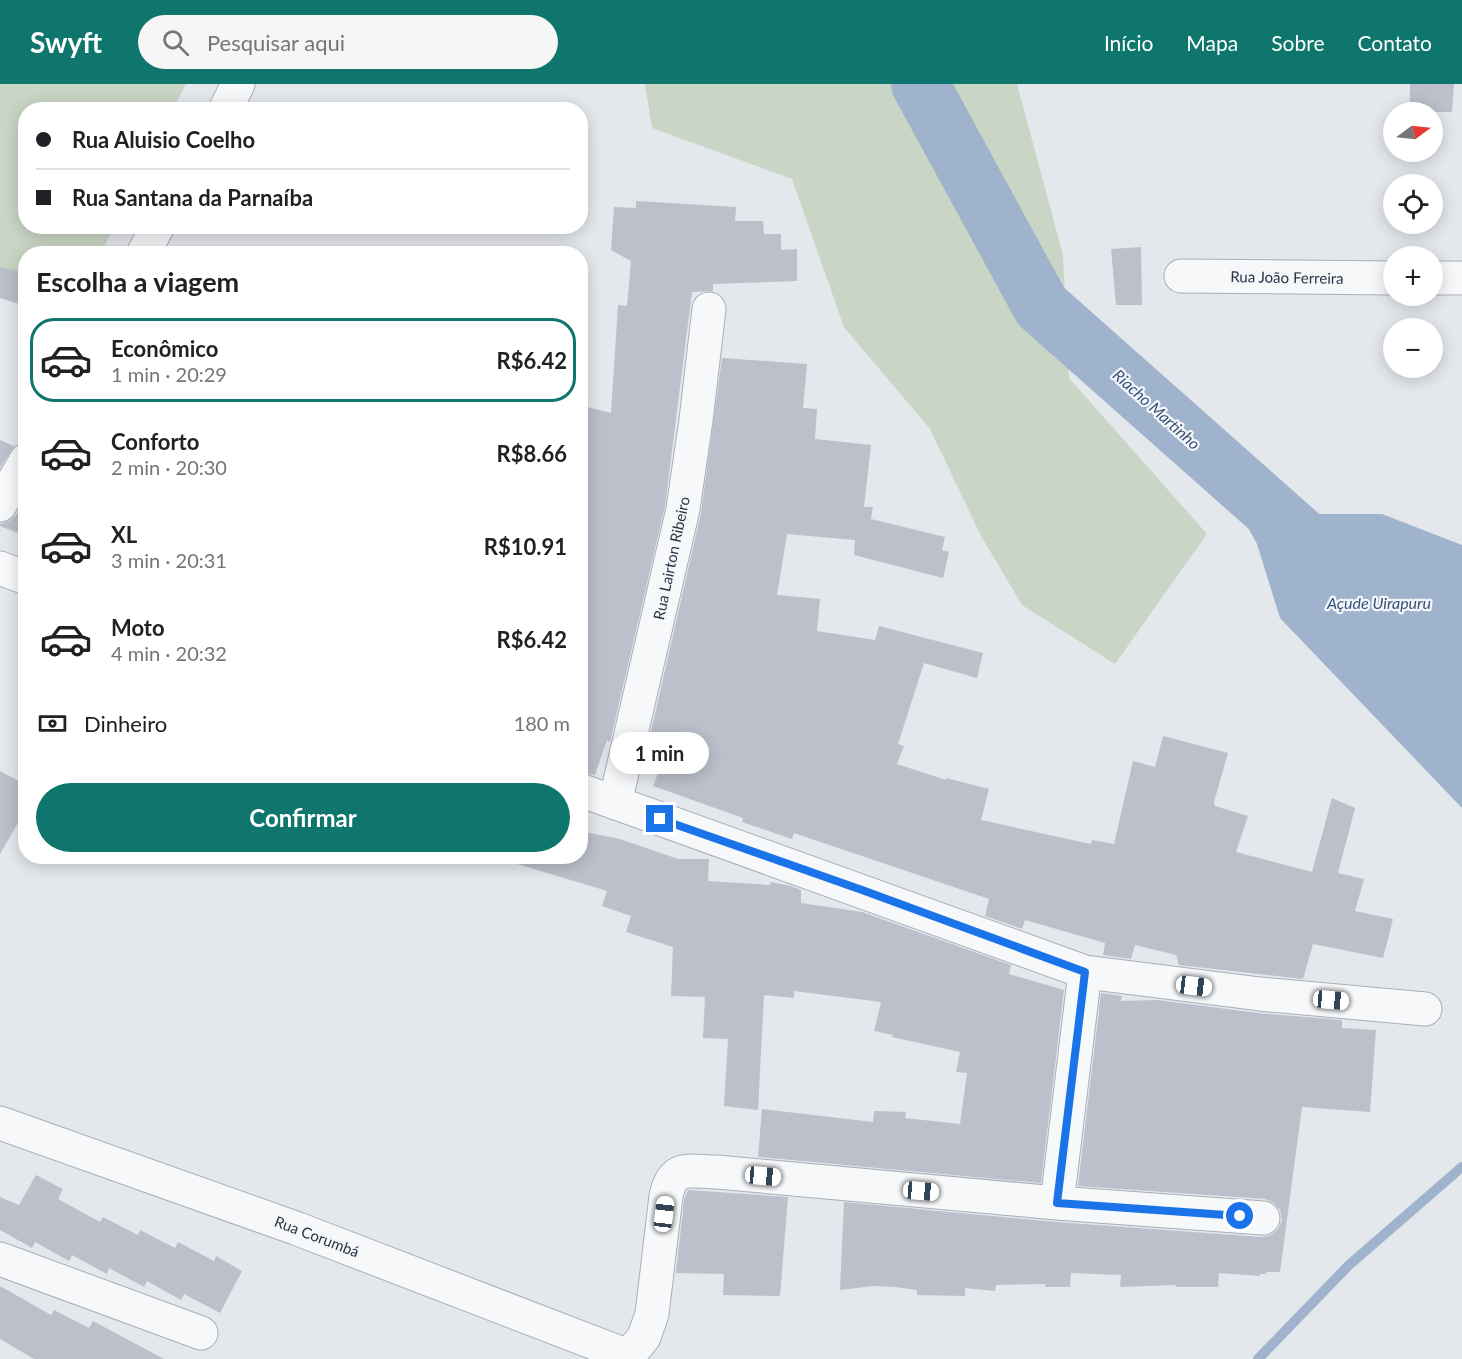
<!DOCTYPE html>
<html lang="pt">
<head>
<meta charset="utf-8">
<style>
  :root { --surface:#fff; --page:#f6f6f6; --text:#202124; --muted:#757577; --line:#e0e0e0; --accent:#0f766e }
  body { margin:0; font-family:Lato,sans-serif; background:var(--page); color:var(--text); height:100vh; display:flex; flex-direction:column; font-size:22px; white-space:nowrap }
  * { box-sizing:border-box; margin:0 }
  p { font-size:20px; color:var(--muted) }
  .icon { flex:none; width:33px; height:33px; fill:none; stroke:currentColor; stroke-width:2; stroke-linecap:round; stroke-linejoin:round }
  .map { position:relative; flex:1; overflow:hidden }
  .drawer { position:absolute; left:18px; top:162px; width:570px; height:618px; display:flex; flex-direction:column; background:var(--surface); border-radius:24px; box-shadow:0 3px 15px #0003 }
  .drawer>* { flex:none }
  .guide { position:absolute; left:18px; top:18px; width:570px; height:132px; border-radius:24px; box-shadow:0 3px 15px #0003; display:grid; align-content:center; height:132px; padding:0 18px; background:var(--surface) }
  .needle { width:39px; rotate:75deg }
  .tools { position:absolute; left:1383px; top:18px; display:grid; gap:12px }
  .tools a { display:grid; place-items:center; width:60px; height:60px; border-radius:50%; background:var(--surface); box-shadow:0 3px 15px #0003; font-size:30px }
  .end { position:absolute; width:27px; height:27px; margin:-14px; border:8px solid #1a73e8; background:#fff; box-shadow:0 0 0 3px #fff }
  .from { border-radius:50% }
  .bubble { position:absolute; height:42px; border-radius:21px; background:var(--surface); box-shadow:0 3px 15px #0003; font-size:20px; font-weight:700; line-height:42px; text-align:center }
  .car { position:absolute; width:18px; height:36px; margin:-18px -9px; border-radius:8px; box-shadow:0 0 4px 2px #0007; background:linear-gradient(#fff 24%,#345 0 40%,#fff 0 76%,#345 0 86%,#fff 0) }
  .guide b { display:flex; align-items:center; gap:21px; height:57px; font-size:22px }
  .guide b+b { border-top:2px solid var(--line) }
  .guide i { width:15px; height:15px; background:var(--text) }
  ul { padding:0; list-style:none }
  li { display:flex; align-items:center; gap:18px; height:84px; margin:0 12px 9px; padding:0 6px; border:3px solid transparent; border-radius:24px }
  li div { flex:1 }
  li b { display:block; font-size:22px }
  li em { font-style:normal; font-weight:700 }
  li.current { border-color:var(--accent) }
  li>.icon { width:54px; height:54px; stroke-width:1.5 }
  h2 { padding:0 18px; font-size:27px; line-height:72px }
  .pay { display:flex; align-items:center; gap:15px; height:66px; padding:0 18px; font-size:22px }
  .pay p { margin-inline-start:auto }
  .primary-button { display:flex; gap:12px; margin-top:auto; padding:12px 18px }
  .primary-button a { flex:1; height:69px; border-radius:36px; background:var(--accent); color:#fff; font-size:24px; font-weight:700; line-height:69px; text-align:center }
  header { display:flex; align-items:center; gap:36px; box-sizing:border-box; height:84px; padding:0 30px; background:var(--accent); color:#fff }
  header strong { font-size:28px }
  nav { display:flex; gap:33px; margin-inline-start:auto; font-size:21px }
  .search { width:420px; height:54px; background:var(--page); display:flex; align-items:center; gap:15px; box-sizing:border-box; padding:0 21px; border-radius:33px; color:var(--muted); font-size:22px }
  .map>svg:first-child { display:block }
  .green { fill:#c9d6c5 }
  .water { fill:#9fb4cc }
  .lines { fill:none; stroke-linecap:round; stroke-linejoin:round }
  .stream { stroke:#9fb4cc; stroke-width:10 }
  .river { stroke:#9fb4cc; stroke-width:58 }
  .building { fill:#bbc0ca }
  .minor-casing { stroke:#a9aeb7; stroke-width:35 }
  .minor { stroke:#f7f8fa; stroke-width:33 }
  .route { stroke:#1a73e8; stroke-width:8 }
  .labels { text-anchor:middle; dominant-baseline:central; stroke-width:4.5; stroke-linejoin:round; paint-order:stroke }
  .street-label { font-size:15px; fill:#2b3445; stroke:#f4f6f9 }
  .water-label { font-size:16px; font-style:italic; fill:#34527a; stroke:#f4f6f9 }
</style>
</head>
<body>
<header>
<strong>Swyft</strong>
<div class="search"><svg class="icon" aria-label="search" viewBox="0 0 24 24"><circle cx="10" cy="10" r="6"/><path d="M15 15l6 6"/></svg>Pesquisar aqui</div>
<nav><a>Início</a><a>Mapa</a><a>Sobre</a><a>Contato</a></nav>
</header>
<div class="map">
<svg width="1462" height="1275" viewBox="0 0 1462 1275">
  <rect width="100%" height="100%" fill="#e4e7ec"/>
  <path class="green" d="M 0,0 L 186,0 L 173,25 L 26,26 L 26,142 L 114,143 L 101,169 L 26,170 L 25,197 L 0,191 Z
    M 645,0 L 1017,0 L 1063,171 L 1069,294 L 1207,450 L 1115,580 L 1022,521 L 981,452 L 930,345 L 844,243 L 792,95 L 652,44 Z"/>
  <path class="water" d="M 1220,393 L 1311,430 L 1382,430 L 1462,461 L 1462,724 L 1280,534 L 1257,460 Z"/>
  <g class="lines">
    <path class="stream" d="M 1258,1275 L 1349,1181 L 1462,1083"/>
    <path class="river" d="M 920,0 L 1041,222 L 1306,457"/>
  </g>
  <path class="building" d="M 1410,0 L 1454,0 L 1452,28 L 1410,28 Z
    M 636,117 L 736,123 L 735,137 L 763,137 L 764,150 L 781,150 L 781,166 L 797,165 L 797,197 L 713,200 L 713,207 L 692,208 L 665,422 L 610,658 L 607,656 L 595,691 L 580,688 L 580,321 L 611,329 L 618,221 L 627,222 L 631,177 L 611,166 L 614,123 L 636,124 Z
    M 1141,163 L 1142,221 L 1116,221 L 1111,165 Z
    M 0,183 L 26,189 L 26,222 L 0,214 Z
    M 722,274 L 807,280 L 803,324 L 817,325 L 815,355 L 871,361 L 864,423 L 873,423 L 871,435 L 945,453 L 942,466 L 949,468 L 943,494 L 854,471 L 855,456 L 787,450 L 777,511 L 820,515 L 817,547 L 875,556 L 879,542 L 983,569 L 977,594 L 924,579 L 898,660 L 904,662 L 897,680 L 946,696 L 946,694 L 989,705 L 981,736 L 1091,760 L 1092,756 L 1114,760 L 1133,677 L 1155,683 L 1163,652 L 1228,669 L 1214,718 L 1215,722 L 1248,732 L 1236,768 L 1312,788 L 1332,714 L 1355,724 L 1338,789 L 1364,795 L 1355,827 L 1393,835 L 1383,874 L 1313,860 L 1303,895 L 1179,881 L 1176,871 L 1135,861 L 1131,875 L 1103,871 L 1105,859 L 1025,836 L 1022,845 L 985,832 L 989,815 L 794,749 L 792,755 L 742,738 L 743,734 L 653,702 L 659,687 L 644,678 L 701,429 Z
    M 0,356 L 14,362 L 0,384 Z
    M 26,414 L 26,452 L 0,442 L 0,440 L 9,437 L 16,431 Z
    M 0,687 L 26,701 L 26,725 L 0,770 Z
    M 580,747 L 620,755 L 678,775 L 709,775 L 708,797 L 770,801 L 771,798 L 791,802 L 801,806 L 801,819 L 862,828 L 1011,881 L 1009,890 L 1064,906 L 1041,1099 L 758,1073 L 762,1025 L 873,1038 L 874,1027 L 906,1028 L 905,1034 L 960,1040 L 967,989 L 956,988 L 960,968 L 892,953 L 893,951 L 874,947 L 881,918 L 794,907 L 794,914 L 764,911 L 758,1026 L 724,1022 L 728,955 L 703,954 L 705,913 L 671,912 L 673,863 L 626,848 L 631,832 L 602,822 L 607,807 L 514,779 L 515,772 L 580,772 Z
    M 1101,909 L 1122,912 L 1121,917 L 1157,916 L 1258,929 L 1342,936 L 1342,944 L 1376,946 L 1370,1028 L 1302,1023 L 1280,1188 L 1266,1188 L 1266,1190 L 1260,1190 L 1260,1192 L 1219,1189 L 1218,1203 L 1176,1203 L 1176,1201 L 1120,1203 L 1121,1191 L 1071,1189 L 1070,1203 L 1045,1203 L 1045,1200 L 996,1201 L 995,1207 L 965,1204 L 965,1212 L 917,1211 L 917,1206 L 895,1203 L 873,1202 L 840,1206 L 844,1118 L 1056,1138 L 1262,1153 L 1271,1151 L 1278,1145 L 1282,1136 L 1280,1126 L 1274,1119 L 1265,1115 L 1078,1102 Z
    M 36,1091 L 63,1105 L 58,1115 L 100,1138 L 103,1133 L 138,1151 L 140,1146 L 175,1164 L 178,1158 L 214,1177 L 216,1172 L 242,1187 L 220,1229 L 184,1210 L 181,1216 L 147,1197 L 144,1203 L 109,1184 L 107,1190 L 72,1171 L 69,1177 L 35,1158 L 32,1164 L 0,1146 L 0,1113 L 19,1121 Z
    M 688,1106 L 788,1113 L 780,1212 L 723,1211 L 724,1190 L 676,1189 L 684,1116 Z
    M 0,1202 L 51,1231 L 54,1226 L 89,1244 L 93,1237 L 164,1275 L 34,1275 L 0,1255 Z"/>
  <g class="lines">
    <defs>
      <path id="minor" d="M 225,26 L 238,0
        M 143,170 L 158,142
        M 1181,192 L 1394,194
        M 1432,194 L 1462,194
        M 0,421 L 26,376
        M 0,484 L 26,494
        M 580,706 L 1085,888 L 1260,910 L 1425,925
        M 615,719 L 683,425 L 696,336 L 709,225
        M 0,1039 L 298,1145 L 628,1272
        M 1057,1119 L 1085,888
        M 0,1175 L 201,1249
        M 626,1275 L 644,1253 L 652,1230 L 666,1112 C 673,1079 690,1088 717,1088 L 1057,1119 L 1263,1134"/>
    </defs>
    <use href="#minor" class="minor-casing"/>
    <use href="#minor" class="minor"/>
  </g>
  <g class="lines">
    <path class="route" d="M 660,735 L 862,806 L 1085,888 L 1057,1119 L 1240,1132"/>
  </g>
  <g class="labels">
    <g class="street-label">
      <text transform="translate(1287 193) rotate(1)">Rua João Ferreira</text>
      <text transform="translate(671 474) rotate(-78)">Rua Lairton Ribeiro</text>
      <text transform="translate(317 1152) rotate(21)">Rua Corumbá</text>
    </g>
    <g class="water-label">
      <text transform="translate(1157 325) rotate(42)">Riacho Martinho</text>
      <text x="1379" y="518">Açude Uirapuru</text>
    </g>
  </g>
</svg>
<div class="tools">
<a><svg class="needle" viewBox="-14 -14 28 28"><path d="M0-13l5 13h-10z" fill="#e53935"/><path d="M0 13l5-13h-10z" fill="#757577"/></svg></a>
<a><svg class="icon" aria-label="locate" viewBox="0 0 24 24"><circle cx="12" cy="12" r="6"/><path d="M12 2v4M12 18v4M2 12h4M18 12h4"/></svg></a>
<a>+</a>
<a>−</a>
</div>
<i class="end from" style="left:1240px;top:1132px"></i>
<i class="end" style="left:660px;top:735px"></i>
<div class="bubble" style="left:610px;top:648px;width:99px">1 min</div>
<i class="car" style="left:1194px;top:902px;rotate:97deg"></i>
<i class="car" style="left:1331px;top:916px;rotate:95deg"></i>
<i class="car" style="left:763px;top:1092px;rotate:95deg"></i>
<i class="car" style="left:921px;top:1107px;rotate:95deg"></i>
<i class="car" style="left:664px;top:1130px;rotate:7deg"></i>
<div class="guide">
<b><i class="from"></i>Rua Aluisio Coelho</b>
<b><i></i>Rua Santana da Parnaíba</b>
</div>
<section class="drawer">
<h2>Escolha a viagem</h2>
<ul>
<li class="current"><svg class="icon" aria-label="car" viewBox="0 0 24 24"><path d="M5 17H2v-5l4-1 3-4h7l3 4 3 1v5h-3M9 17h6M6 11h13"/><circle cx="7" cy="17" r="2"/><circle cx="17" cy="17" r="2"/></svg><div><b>Econômico</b><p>1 min · 20:29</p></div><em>R$6.42</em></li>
<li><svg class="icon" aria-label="car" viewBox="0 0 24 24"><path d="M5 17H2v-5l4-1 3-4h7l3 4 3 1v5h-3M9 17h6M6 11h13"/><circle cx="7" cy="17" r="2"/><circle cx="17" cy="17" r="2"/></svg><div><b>Conforto</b><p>2 min · 20:30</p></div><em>R$8.66</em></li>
<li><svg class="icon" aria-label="car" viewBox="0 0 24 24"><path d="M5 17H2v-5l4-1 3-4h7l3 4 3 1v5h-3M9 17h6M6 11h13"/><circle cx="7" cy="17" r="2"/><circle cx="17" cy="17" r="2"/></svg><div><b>XL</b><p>3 min · 20:31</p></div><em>R$10.91</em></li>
<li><svg class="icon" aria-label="car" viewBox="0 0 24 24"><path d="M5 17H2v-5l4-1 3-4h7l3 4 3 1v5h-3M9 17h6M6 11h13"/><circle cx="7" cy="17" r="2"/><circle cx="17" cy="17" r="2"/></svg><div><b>Moto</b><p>4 min · 20:32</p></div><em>R$6.42</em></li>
</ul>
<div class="pay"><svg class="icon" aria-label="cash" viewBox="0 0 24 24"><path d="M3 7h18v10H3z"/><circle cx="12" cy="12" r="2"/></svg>Dinheiro<p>180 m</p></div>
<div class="primary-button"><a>Confirmar</a></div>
</section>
</div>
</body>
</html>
